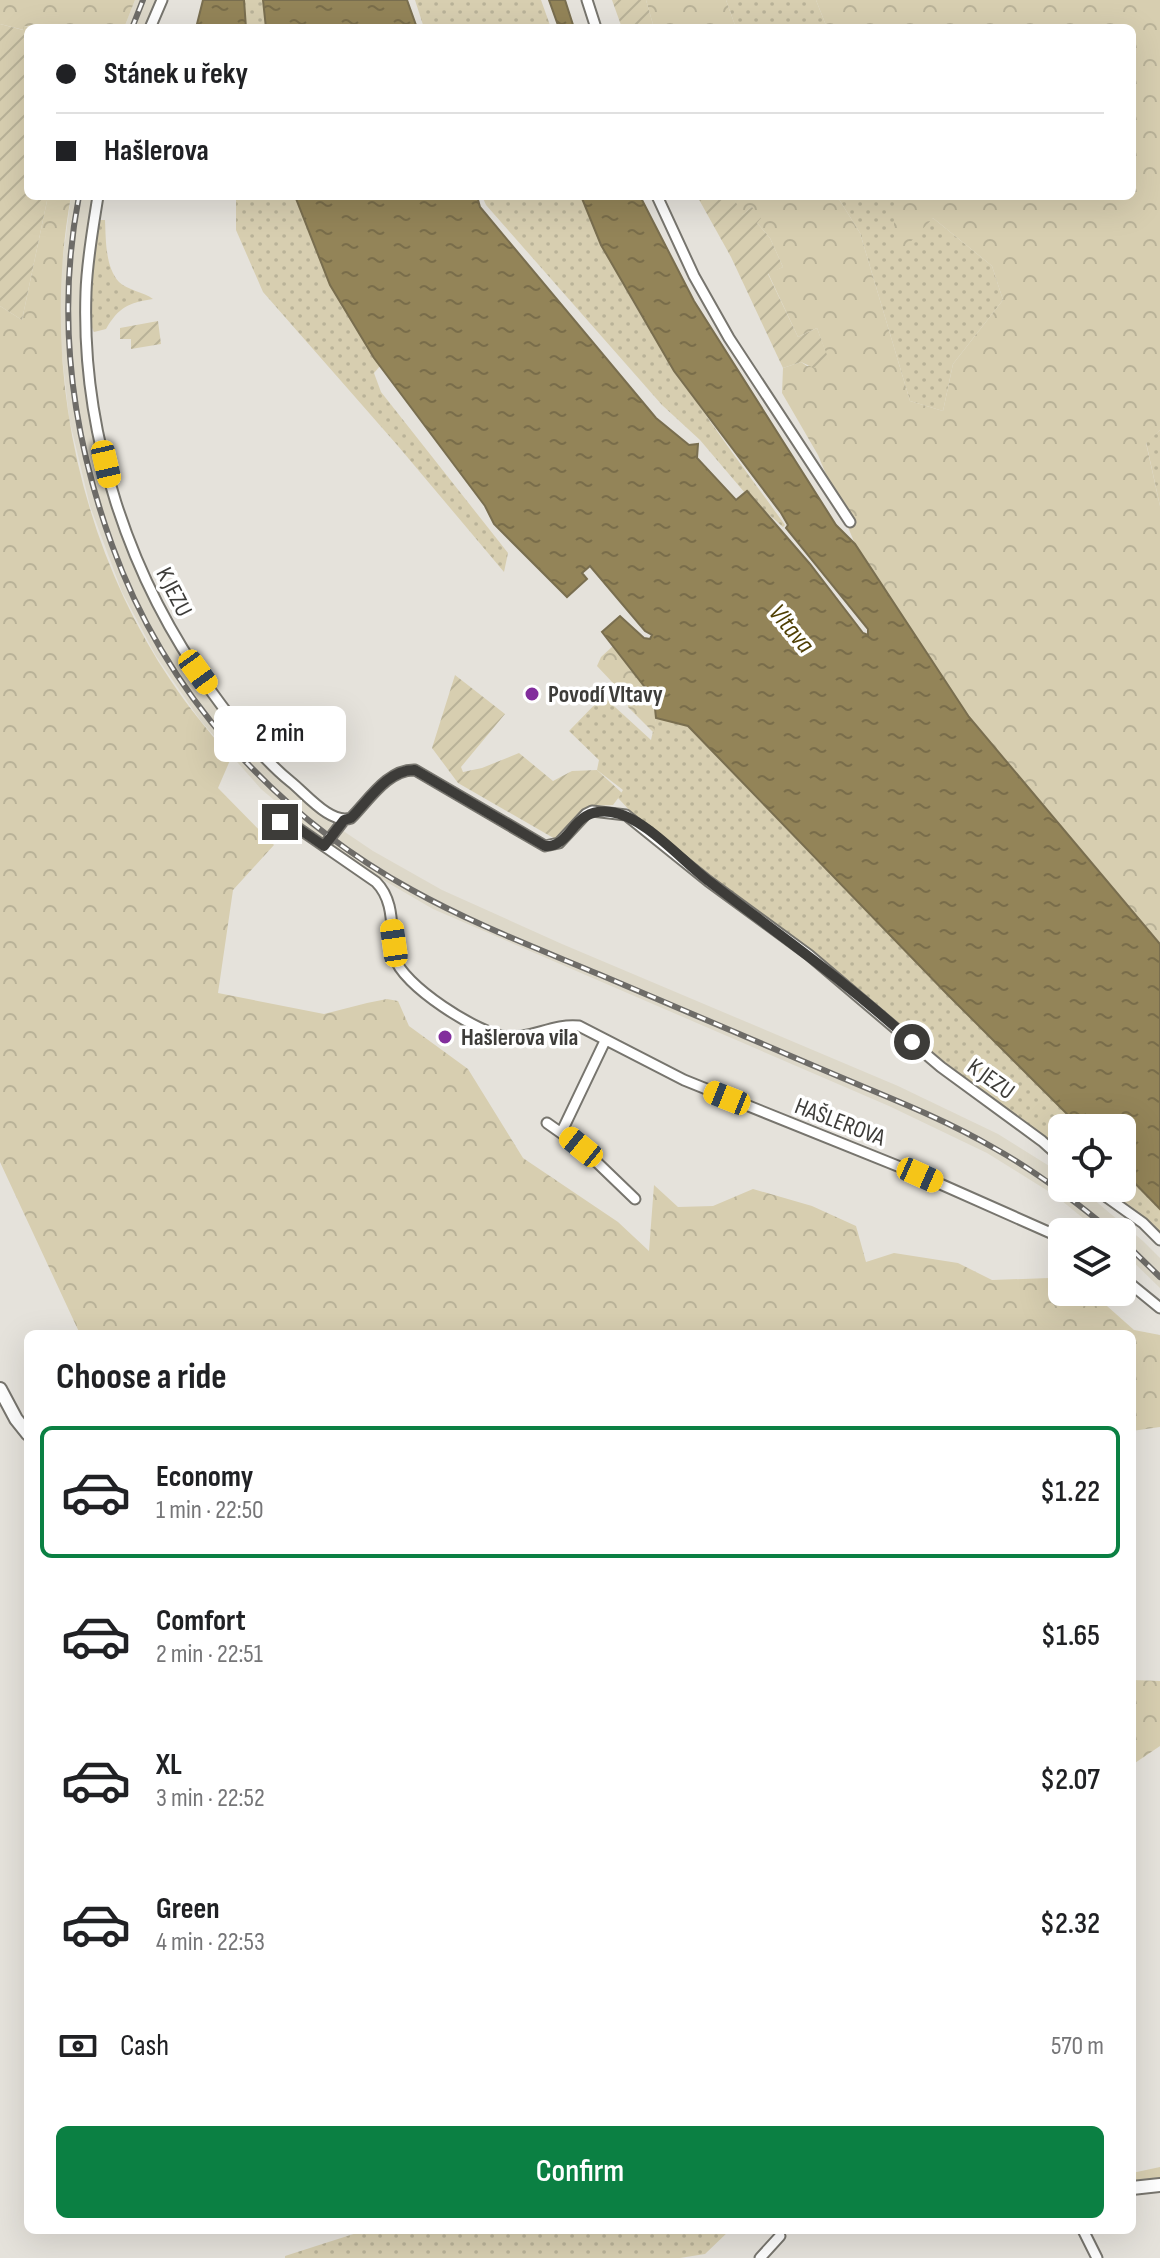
<!DOCTYPE html>
<html lang="en">
<head>
<meta charset="utf-8">
<style>
  :root { --surface:#fff; --page:#f6f6f6; --text:#202124; --muted:#757577; --line:#e0e0e0; --accent:#0b8043 }
  body { margin:0; font-family:"Sofia Sans Condensed",sans-serif; background:var(--page); color:var(--text); height:100vh; display:flex; flex-direction:column; font-size:30px; white-space:nowrap }
  * { box-sizing:border-box; margin:0 }
  p { font-size:26px; color:var(--muted) }
  .icon { flex:none; width:44px; height:44px; fill:none; stroke:currentColor; stroke-width:2; stroke-linecap:round; stroke-linejoin:round }
  .map { position:relative; flex:1; overflow:hidden }
  .sheet { position:absolute; left:24px; top:1330px; width:1112px; height:904px; display:flex; flex-direction:column; background:var(--surface); border-radius:12px; box-shadow:0 8px 32px #0002 }
  .sheet>* { flex:none }
  .hud { position:absolute; left:24px; top:24px; width:1112px; height:176px; border-radius:12px; box-shadow:0 8px 32px #0002; display:grid; align-content:center; height:176px; padding:0 32px; background:var(--surface) }
  .buttons { position:absolute; left:1048px; top:1114px; display:grid; gap:16px }
  .buttons a { display:grid; place-items:center; width:88px; height:88px; border-radius:12px; background:var(--surface); box-shadow:0 8px 32px #0002; font-size:40px }
  .end { position:absolute; width:36px; height:36px; margin:-18px; border:10px solid #3d3c39; background:#fff; box-shadow:0 0 0 4px #fff }
  .from { border-radius:50% }
  .bubble { position:absolute; height:56px; border-radius:12px; background:var(--surface); box-shadow:0 8px 32px #0002; font-size:26px; font-weight:600; line-height:56px; text-align:center }
  .car { position:absolute; width:24px; height:48px; margin:-24px -12px; border-radius:10px; box-shadow:0 0 6px 2px #0007; background:linear-gradient(#f5c518 24%,#345 0 40%,#f5c518 0 76%,#345 0 86%,#f5c518 0) }
  .hud b { display:flex; align-items:center; gap:28px; height:76px; font-size:30px }
  .hud b+b { border-top:2px solid var(--line) }
  .hud i { width:20px; height:20px; background:var(--text) }
  ul { padding:0; list-style:none }
  li { display:flex; align-items:center; gap:24px; height:132px; margin:0 16px 12px; padding:0 16px; border:4px solid transparent; border-radius:12px }
  li div { flex:1 }
  li b { display:block; font-size:30px }
  li em { font-style:normal; font-weight:600 }
  li.current { border-color:var(--accent) }
  li>.icon { width:72px; height:72px; stroke-width:1.5 }
  h2 { padding:0 32px; font-size:36px; line-height:96px }
  .pay { display:flex; align-items:center; gap:20px; height:88px; padding:0 32px; font-size:30px }
  .pay p { margin-inline-start:auto }
  .primary-button { display:flex; gap:16px; margin-top:auto; padding:16px 32px }
  .primary-button a { flex:1; height:92px; border-radius:12px; background:var(--accent); color:#fff; font-size:32px; font-weight:600; line-height:92px; text-align:center }
  .map>svg:first-child { display:block }
  .built { fill:#ddd8c9 }
  .grass { fill:url(#grass-dots) }
  .forest { fill:url(#forest-crowns) }
  .garden { fill:url(#garden-furrows) }
  .water { fill:url(#water-ripples); stroke:#796e4f; stroke-width:2 }
  .lines { fill:none; stroke-linecap:round; stroke-linejoin:round }
  .street-casing { stroke:#77756e; stroke-width:13 }
  .secondary-casing { stroke:#77756e; stroke-width:16 }
  .street { stroke:#fff; stroke-width:9 }
  .secondary { stroke:#fff; stroke-width:12 }
  .rail-casing { stroke:#6e6c68; stroke-width:6 }
  .rail { stroke:#fff; stroke-width:3; stroke-dasharray:9; stroke-linecap:butt }
  .route { stroke:#3d3c39; stroke-width:10 }
  .poi-dot { fill:#822d9c; stroke:#fff; stroke-width:3 }
  .labels { text-anchor:middle; dominant-baseline:central; stroke-width:7; stroke-linejoin:round; paint-order:stroke }
  .street-label { font-size:24px; fill:#3d3c39; stroke:#fff }
  .poi-label { font-size:24px; font-weight:bold; fill:#3d3c39; stroke:#fff; text-anchor:start }
  .water-label { font-size:26px; font-style:italic; fill:#4f3f03; stroke:#fff }
</style>
</head>
<body>
<div class="map">
<svg width="1160" height="2258" viewBox="0 0 1160 2258">
  <defs>
    <pattern id="grass-dots" width="8" height="8" patternUnits="userSpaceOnUse" patternTransform="scale(2)"><rect width="8" height="8" fill="#d7ceb0"/><path d="M2 2h.1M6 6h.1" fill="none" stroke="#b9b298" stroke-width="1.8" stroke-linecap="round"/></pattern>
    <pattern id="forest-crowns" width="20" height="18" patternUnits="userSpaceOnUse" patternTransform="scale(2)"><rect width="20" height="18" fill="#d7ceb0"/><path d="M2 6a3 3 0 1 1 6 0M12 15a3 3 0 1 1 6 0" fill="none" stroke="#b9b298"/></pattern>
    <pattern id="garden-furrows" width="10" height="10" patternUnits="userSpaceOnUse" patternTransform="scale(2)"><rect width="10" height="10" fill="#d7ceb0"/><path d="M-1 1l2-2M0 10L10 0M9 11l2-2" fill="none" stroke="#b9b298"/></pattern>
    <pattern id="water-ripples" width="26" height="14" patternUnits="userSpaceOnUse" patternTransform="scale(2)"><rect width="26" height="14" fill="#938458"/><path d="M2 4q2-2 4 0t4 0M15 11q2-2 4 0t4 0" fill="none" stroke="#796d4a"/></pattern>
  </defs>
  <rect width="100%" height="100%" fill="#e5e2db"/>
  <path class="built" d="M 135,0 L 158,0 L 147,28 L 124,28 Z
    M 71,196 L 93,196 L 82,281 L 82,335 L 90,414 L 110,500 L 129,552 L 157,614 L 189,669 L 247,744 L 330,822 L 373,851 L 442,890 L 562,944 L 898,1086 L 998,1134 L 1062,1174 L 1062,1188 L 1080,1188 L 1143,1241 L 1160,1258 L 1160,1288 L 1122,1251 L 1122,1232 L 1100,1232 L 1056,1196 L 987,1153 L 889,1106 L 433,909 L 337,853 L 261,789 L 200,720 L 156,656 L 122,592 L 90,506 L 69,418 L 60,336 L 60,280 Z"/>
  <path class="grass" d="M 244,0 L 263,0 L 266,28 L 246,28 Z
    M 415,0 L 541,0 L 551,28 L 424,28 Z
    M 726,0 L 816,0 L 827,28 L 736,28 Z
    M 236,196 L 295,196 L 330,285 L 380,366 L 374,373 L 381,392 L 508,553 L 504,572 L 398,446 L 263,292 L 236,230 Z
    M 482,196 L 581,196 C 630,317 709,420 785,525 L 783,527 L 745,493 L 700,440 L 662,405 L 486,205 Z
    M 837,196 L 894,196 L 894,243 L 933,218 L 992,266 L 1003,300 L 953,364 L 943,411 L 910,401 L 860,233 Z
    M 99,220 L 105,220 C 106,239 105,267 119,282 C 127,290 144,292 153,299 C 128,303 119,307 106,329 L 94,332 C 81,307 95,248 99,220 Z
    M 1160,430 L 1160,506 L 1146,442 Z
    M 603,696 L 651,740 L 656,718 L 688,726 L 946,993 L 1081,1128 L 1062,1128 L 1062,1159 L 941,1067 L 649,831 L 618,798 L 623,790 L 597,770 L 599,760 L 569,731 Z
    M 1122,1170 L 1160,1209 L 1160,1240 L 1094,1188 L 1122,1188 Z
    M 366,2230 L 730,2230 L 705,2254 L 680,2258 L 285,2258 L 285,2256 Z"/>
  <path class="forest" d="M 0,0 L 135,0 L 124,28 L 25,26 L 24,30 L 0,24 Z
    M 646,0 L 726,0 L 736,28 L 654,28 Z
    M 816,0 L 1160,0 L 1160,430 L 1146,443 L 1160,506 L 1160,944 L 969,717 L 855,544 L 818,455 L 782,393 L 783,368 L 801,362 L 807,366 L 829,362 L 817,328 L 798,337 L 768,273 L 783,267 L 770,238 L 757,223 L 752,207 L 741,216 L 733,196 L 837,196 L 860,233 L 910,401 L 943,411 L 953,364 L 1003,300 L 992,266 L 933,218 L 902,251 L 894,243 L 894,196 L 1132,196 L 1132,28 L 827,28 Z
    M 48,196 L 71,196 C 41,361 77,541 171,681 C 189,708 210,733 231,758 L 218,788 L 274,845 L 233,890 L 218,993 L 324,1014 L 367,1003 L 387,999 L 398,1001 L 409,1026 L 468,1069 L 523,1158 L 618,1222 L 649,1251 L 654,1185 L 678,1207 L 713,1206 L 753,1189 L 812,1206 L 856,1226 L 866,1262 L 894,1253 L 958,1263 L 992,1280 L 1049,1278 L 1062,1284 L 1062,1292 L 1082,1292 L 1098,1298 L 1134,1330 L 1160,1335 L 1160,1427 L 1132,1431 L 1132,1334 L 80,1334 L 0,1162 L 0,306 L 22,320 Z
    M 613,646 L 654,699 L 656,718 L 654,733 L 628,707 L 629,700 L 597,666 L 601,657 Z
    M 1132,1680 L 1160,1681 L 1160,1746 L 1132,1765 Z
    M 1160,2167 L 1160,2178 L 1132,2182 L 1132,2173 Z"/>
  <path class="garden" d="M 612,0 L 646,0 L 654,28 L 622,28 Z
    M 0,24 L 23,30 L 24,26 L 35,28 L 28,28 L 28,196 L 48,196 L 22,320 L 0,306 Z
    M 697,196 L 733,196 L 742,215 L 752,207 L 761,218 L 757,223 L 770,238 L 783,267 L 768,274 L 798,337 L 817,328 L 830,363 L 814,368 L 801,362 L 783,368 L 731,257 Z
    M 158,321 L 161,344 L 131,349 L 131,339 L 120,339 L 120,328 Z
    M 455,675 L 505,714 L 461,767 L 463,772 L 482,768 L 519,753 L 553,781 L 572,771 L 597,770 L 622,793 L 613,805 L 588,806 L 557,840 L 458,783 L 432,748 Z"/>
  <path class="water" d="M 203,0 L 244,0 L 246,28 L 196,28 Z
    M 263,0 L 407,0 L 417,28 L 266,28 Z
    M 549,0 L 565,0 L 574,28 L 559,28 Z
    M 295,196 L 477,196 L 480,207 L 656,418 L 689,445 L 698,444 L 697,458 L 736,500 L 747,491 L 810,564 L 863,633 L 868,635 L 868,629 L 786,528 L 788,525 L 781,513 L 674,371 L 601,245 L 581,196 L 640,196 L 694,301 L 836,525 L 855,544 L 969,717 L 1160,944 L 1160,1209 L 1122,1170 L 1122,1128 L 1081,1128 L 946,993 L 688,726 L 656,718 L 654,699 L 602,632 L 620,616 L 644,638 L 650,639 L 652,635 L 645,631 L 590,566 L 582,573 L 587,579 L 567,597 L 494,524 L 485,506 L 374,358 L 330,285 Z"/>
  <g class="lines">
    <defs>
      <path id="street" d="M 587,0 L 596,28
        M 150,28 L 162,0
        M 98,196 C 93,228 87,260 86,292 C 81,434 129,578 211,691 C 234,723 261,758 291,782 C 306,794 331,825 351,818 C 369,800 388,769 415,770 L 545,846 L 559,843 L 586,814 L 592,811 L 626,815 L 708,881 L 809,955 L 941,1067 L 1042,1141 L 1062,1159
        M 657,196 L 694,276 L 729,338 L 850,522
        M 280,822 L 295,826 L 376,882 C 396,902 390,931 395,957 C 400,984 480,1035 507,1037 C 531,1039 554,1023 579,1026 L 684,1080 L 920,1175 L 1062,1238
        M 324,846 L 344,820
        M 547,1123 L 581,1147 L 635,1199
        M 562,1131 L 605,1041
        M 1094,1188 L 1143,1223 L 1160,1240
        M 1122,1277 L 1160,1308
        M 1083,2230 L 1097,2258
        M 760,2258 L 780,2236"/>
      <path id="secondary" d="M 0,1389 L 16,1419 L 28,1434
        M 1132,2188 L 1160,2185"/>
    </defs>
    <use href="#street" class="street-casing"/>
    <use href="#secondary" class="secondary-casing"/>
    <use href="#street" class="street"/>
    <use href="#secondary" class="secondary"/>
    <defs>
      <path id="rail" d="M 132,28 L 143,0
        M 79,196 C 56,315 71,432 112,545 C 165,693 274,814 412,890 C 473,924 539,949 603,976 C 677,1007 751,1039 826,1071 C 882,1095 941,1117 994,1148 C 1037,1172 1075,1201 1112,1232
        M 1122,1240 L 1160,1277"/>
    </defs>
    <use href="#rail" class="rail-casing"/>
    <use href="#rail" class="rail"/>
  </g>
  <g class="lines">
    <path class="route" d="M 280,822 L 295,826 L 324,846 L 344,820 L 351,818 C 369,800 388,769 415,770 L 545,846 C 574,847 570,807 611,812 C 644,816 683,862 710,882 C 778,934 848,983 912,1042"/>
  </g>
  <g class="poi-dot">
    <circle cx="532" cy="694" r="8"/>
    <circle cx="445" cy="1037" r="8"/>
  </g>
  <g class="labels">
    <g class="street-label">
      <text transform="translate(174 592) rotate(63)">K JEZU</text>
      <text transform="translate(991 1079) rotate(36)">K JEZU</text>
      <text transform="translate(840 1122) rotate(21)">HAŠLEROVA</text>
    </g>
    <g class="poi-label">
      <text x="548" y="694">Povodí Vltavy</text>
      <text x="461" y="1037">Hašlerova vila</text>
    </g>
    <g class="water-label">
      <text transform="translate(791 629) rotate(50)">Vltava</text>
    </g>
  </g>
</svg>
<div class="buttons">
<a><svg class="icon" aria-label="locate" viewBox="0 0 24 24"><circle cx="12" cy="12" r="6"/><path d="M12 2v4M12 18v4M2 12h4M18 12h4"/></svg></a>
<a><svg class="icon" aria-label="layers" viewBox="0 0 24 24"><path d="M12 4l9 5-9 5-9-5zM3 14l9 5 9-5"/></svg></a>
</div>
<i class="end from" style="left:912px;top:1042px"></i>
<i class="end" style="left:280px;top:822px"></i>
<div class="bubble" style="left:214px;top:706px;width:132px">2 min</div>
<i class="car" style="left:106px;top:464px;rotate:167deg"></i>
<i class="car" style="left:198px;top:672px;rotate:144deg"></i>
<i class="car" style="left:394px;top:943px;rotate:352deg"></i>
<i class="car" style="left:727px;top:1098px;rotate:292deg"></i>
<i class="car" style="left:581px;top:1147px;rotate:309deg"></i>
<i class="car" style="left:920px;top:1175px;rotate:114deg"></i>
<div class="hud">
<b><i class="from"></i>Stánek u řeky</b>
<b><i></i>Hašlerova</b>
</div>
<section class="sheet">
<h2>Choose a ride</h2>
<ul>
<li class="current"><svg class="icon" aria-label="car" viewBox="0 0 24 24"><path d="M5 17H2v-5l4-1 3-4h7l3 4 3 1v5h-3M9 17h6M6 11h13"/><circle cx="7" cy="17" r="2"/><circle cx="17" cy="17" r="2"/></svg><div><b>Economy</b><p>1 min · 22:50</p></div><em>$1.22</em></li>
<li><svg class="icon" aria-label="car" viewBox="0 0 24 24"><path d="M5 17H2v-5l4-1 3-4h7l3 4 3 1v5h-3M9 17h6M6 11h13"/><circle cx="7" cy="17" r="2"/><circle cx="17" cy="17" r="2"/></svg><div><b>Comfort</b><p>2 min · 22:51</p></div><em>$1.65</em></li>
<li><svg class="icon" aria-label="car" viewBox="0 0 24 24"><path d="M5 17H2v-5l4-1 3-4h7l3 4 3 1v5h-3M9 17h6M6 11h13"/><circle cx="7" cy="17" r="2"/><circle cx="17" cy="17" r="2"/></svg><div><b>XL</b><p>3 min · 22:52</p></div><em>$2.07</em></li>
<li><svg class="icon" aria-label="car" viewBox="0 0 24 24"><path d="M5 17H2v-5l4-1 3-4h7l3 4 3 1v5h-3M9 17h6M6 11h13"/><circle cx="7" cy="17" r="2"/><circle cx="17" cy="17" r="2"/></svg><div><b>Green</b><p>4 min · 22:53</p></div><em>$2.32</em></li>
</ul>
<div class="pay"><svg class="icon" aria-label="cash" viewBox="0 0 24 24"><path d="M3 7h18v10H3z"/><circle cx="12" cy="12" r="2"/></svg>Cash<p>570 m</p></div>
<div class="primary-button"><a>Confirm</a></div>
</section>
</div>
</body>
</html>
